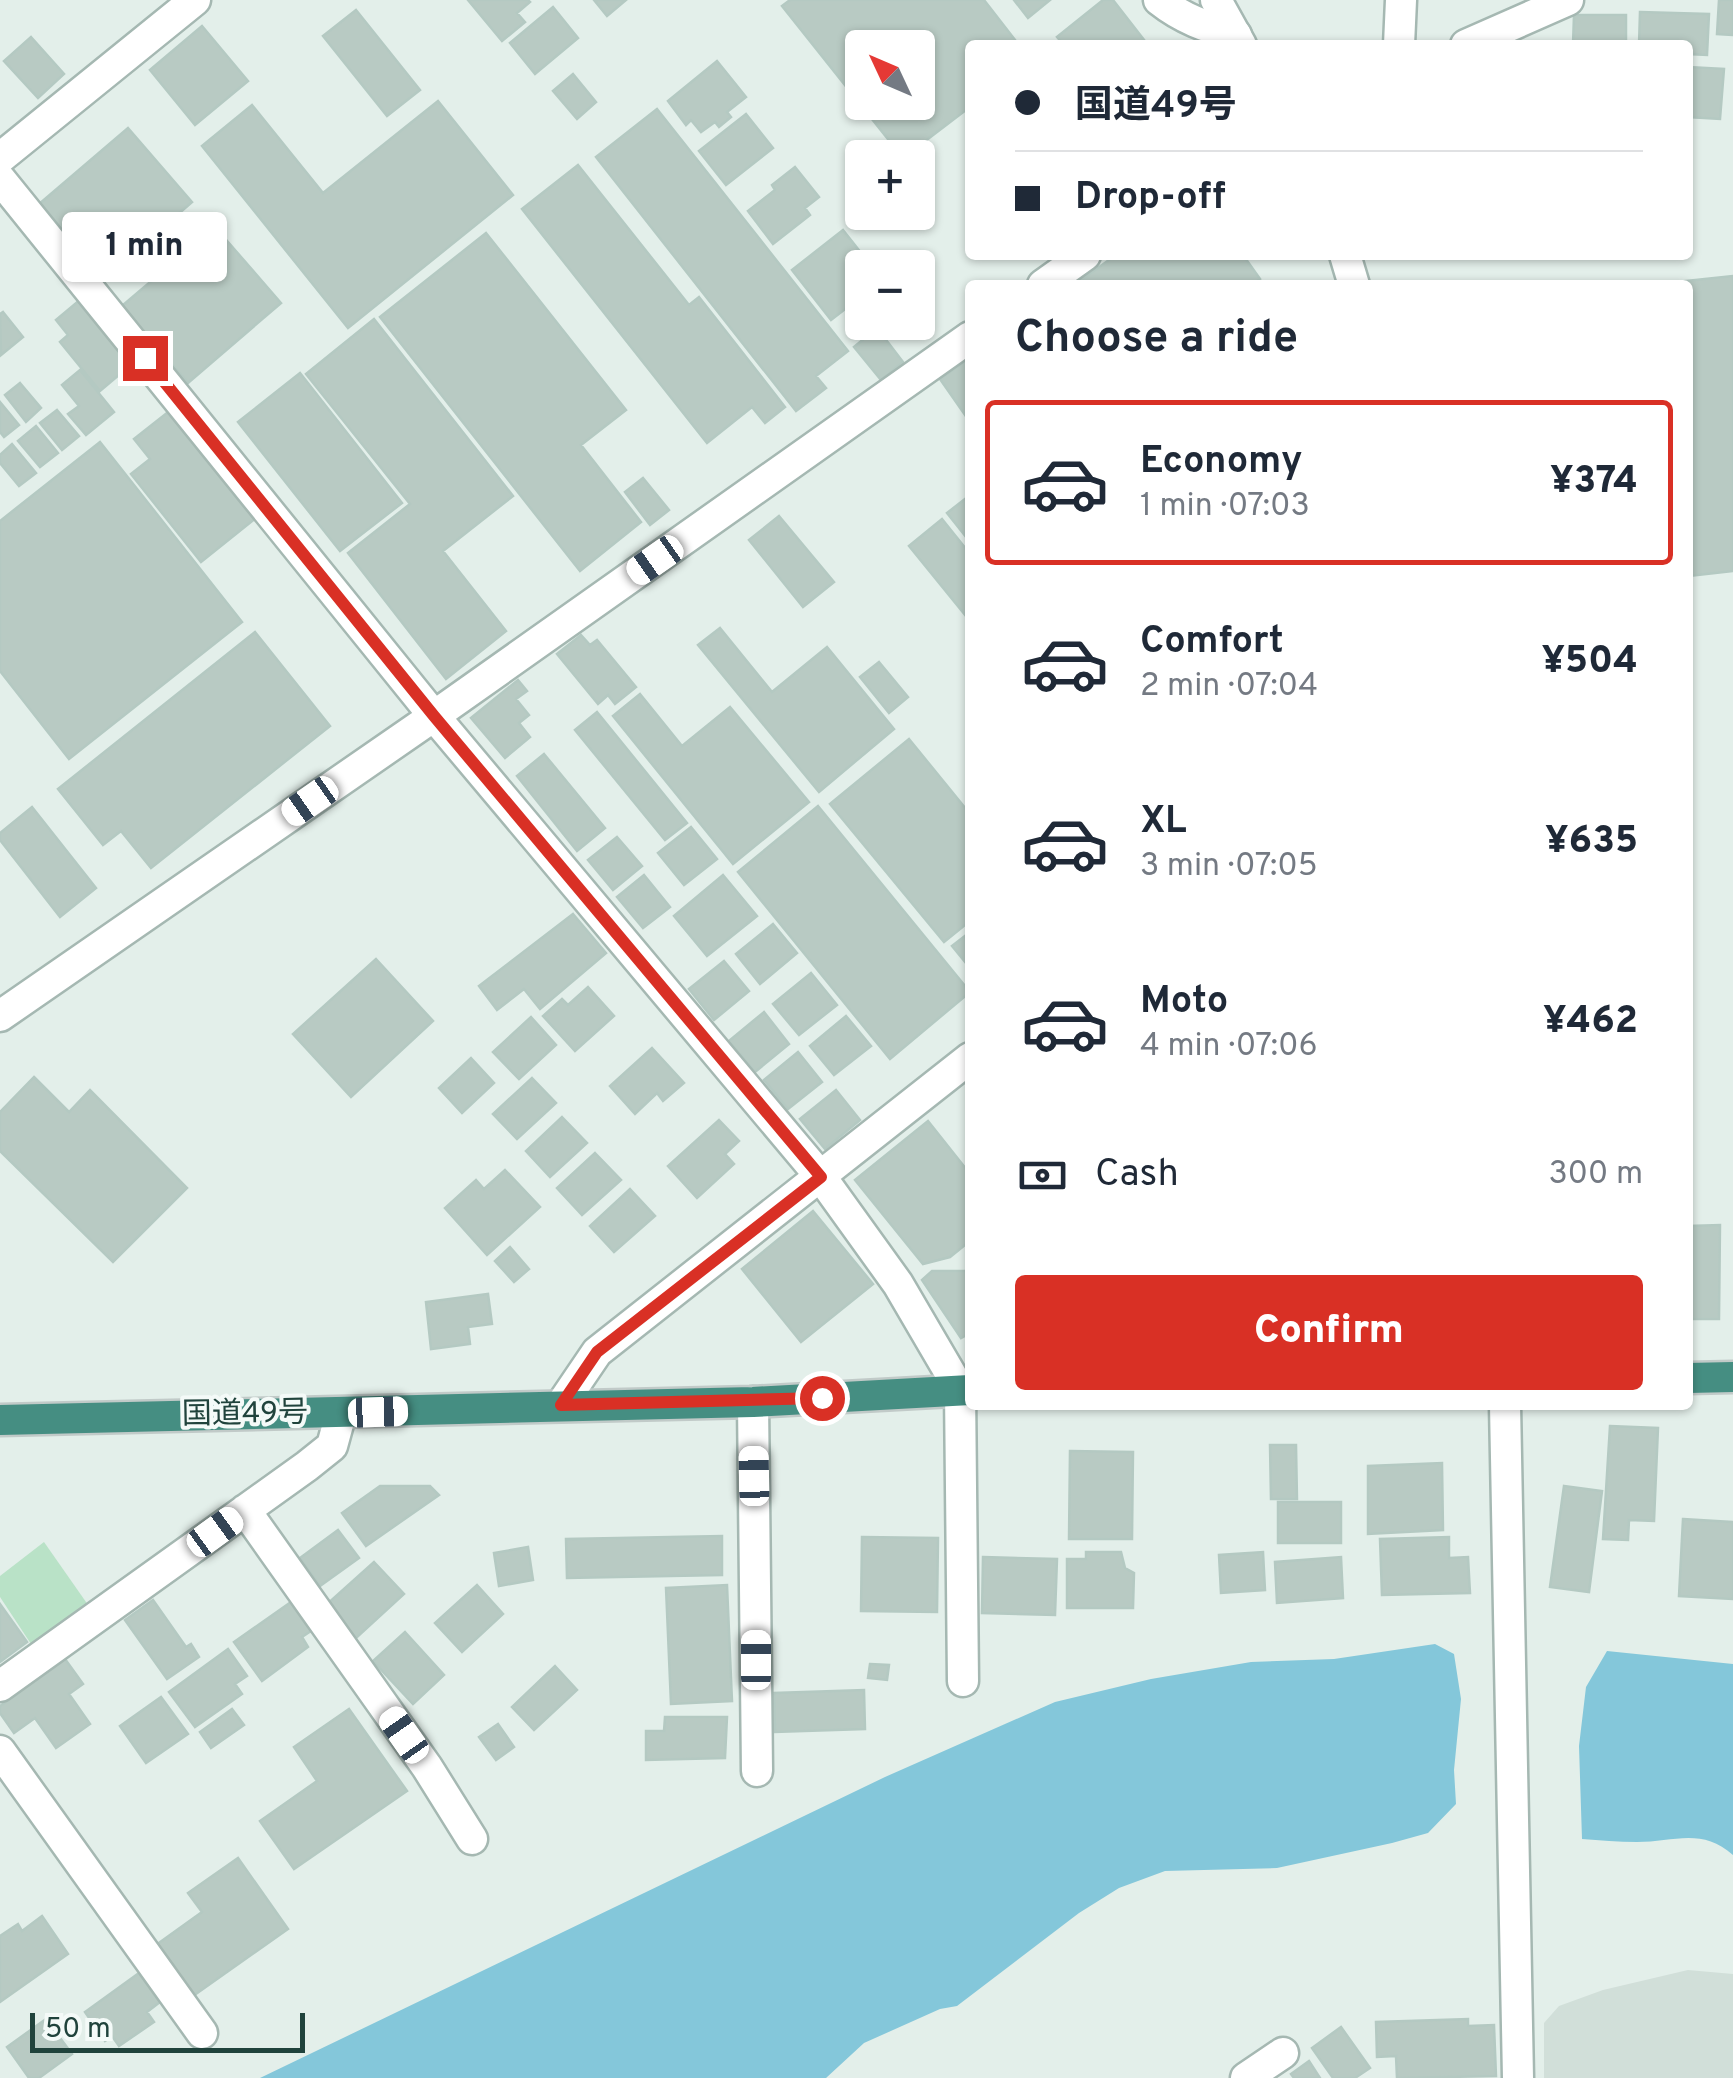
<!DOCTYPE html>
<html lang="en">
<head>
<meta charset="utf-8">
<style>
  :root { --surface:#fff; --page:#f6f6f7; --text:#1f2937; --muted:#747a83; --line:#e0e1e3; --accent:#d93025 }
  body { margin:0; font-family:Overpass,"Noto Sans JP",sans-serif; background:var(--page); color:var(--text); height:100vh; display:flex; flex-direction:column; font-size:38px; white-space:nowrap }
  * { box-sizing:border-box; margin:0 }
  p { font-size:32px; color:var(--muted) }
  .icon { flex:none; width:55px; height:55px; fill:none; stroke:currentColor; stroke-width:2; stroke-linecap:round; stroke-linejoin:round }
  .map { position:relative; flex:1; overflow:hidden }
  .side { position:absolute; left:965px; top:280px; width:728px; height:1130px; display:flex; flex-direction:column; background:var(--surface); border-radius:10px; box-shadow:0 2px 8px #0004 }
  .side>* { flex:none }
  .top-card { position:absolute; left:965px; top:40px; width:728px; height:220px; border-radius:10px; box-shadow:0 2px 8px #0004; display:grid; align-content:center; height:220px; padding:0 50px; background:var(--surface) }
  .needle { width:65px; rotate:314deg }
  .tools { position:absolute; left:845px; top:30px; display:grid; gap:20px }
  .tools a { display:grid; place-items:center; width:90px; height:90px; border-radius:10px; background:var(--surface); box-shadow:0 2px 8px #0004; font-size:50px }
  .scale { position:absolute; left:30px; bottom:25px; width:275px; box-sizing:border-box; padding-left:10px; border:5px solid #20433c; border-top:0; font-size:28px; line-height:35px; white-space:nowrap; color:#20433c; -webkit-text-stroke:8px #f4faf8; paint-order:stroke }
  .end { position:absolute; width:45px; height:45px; margin:-22px; border:12px solid #d93025; background:#fff; box-shadow:0 0 0 5px #fff }
  .from { border-radius:50% }
  .bubble { position:absolute; height:70px; border-radius:10px; background:var(--surface); box-shadow:0 2px 8px #0004; font-size:32px; font-weight:800; line-height:70px; text-align:center }
  .car { position:absolute; width:30px; height:60px; margin:-30px -15px; border-radius:12px; box-shadow:0 0 8px 2px #0007; background:linear-gradient(#fff 24%,#345 0 40%,#fff 0 76%,#345 0 86%,#fff 0) }
  .top-card b { display:flex; align-items:center; gap:35px; height:95px; font-size:38px }
  .top-card b+b { border-top:2px solid var(--line) }
  .top-card i { width:25px; height:25px; background:var(--text) }
  ul { padding:0; list-style:none }
  li { display:flex; align-items:center; gap:30px; height:165px; margin:0 20px 15px; padding:0 30px; border:5px solid transparent; border-radius:10px }
  li div { flex:1 }
  li b { display:block; font-size:38px }
  li em { font-style:normal; font-weight:800 }
  li.active { border-color:var(--accent) }
  li>.icon { width:90px; height:90px; stroke-width:1.5 }
  h2 { padding:0 50px; font-size:45px; line-height:120px }
  .pay { display:flex; align-items:center; gap:25px; height:110px; padding:0 50px; font-size:38px }
  .pay p { margin-inline-start:auto }
  .primary-button { display:flex; gap:20px; margin-top:auto; padding:20px 50px }
  .primary-button a { flex:1; height:115px; border-radius:10px; background:var(--accent); color:#fff; font-size:40px; font-weight:800; line-height:115px; text-align:center }
  .map>svg:first-child { display:block }
  .built { fill:#d1dfd9 }
  .green { fill:#b9e2c7 }
  .water { fill:#84c7da }
  .building { fill:#b8cac3; stroke:#b4c9c2; stroke-width:2.5; fill-rule:evenodd }
  .lines { fill:none; stroke-linecap:round; stroke-linejoin:round }
  .minor-casing { stroke:#a5b8b2; stroke-width:35 }
  .tertiary-casing { stroke:#a5b8b2; stroke-width:35 }
  .trunk-casing { stroke:#c1cac8; stroke-width:35 }
  .minor { stroke:#fff; stroke-width:30 }
  .tertiary { stroke:#fff; stroke-width:30 }
  .trunk { stroke:#458e82; stroke-width:30 }
  .route { stroke:#d93025; stroke-width:12 }
  .labels { text-anchor:middle; dominant-baseline:central; stroke-width:8; stroke-linejoin:round; paint-order:stroke }
  .street-label { font-size:30px; fill:#20433c; stroke:#f4faf8 }
</style>
</head>
<body>
<div class="map">
<svg width="1733" height="2078" viewBox="0 0 1733 2078">
  <rect width="100%" height="100%" fill="#e3efea"/>
  <path class="built" d="M 1688,1970 L 1733,1974 L 1733,2078 L 1544,2078 L 1544,2023 L 1559,2006 L 1603,1990 Z"/>
  <path class="green" d="M 44,1542 L 93,1612 L 37,1653 L 0,1597 L 0,1576 Z"/>
  <path class="water" d="M 1435,1644 L 1454,1654 L 1461,1699 L 1454,1770 L 1456,1804 L 1428,1833 L 1392,1843 L 1277,1868 L 1165,1871 L 1119,1888 L 1079,1913 L 957,2006 L 940,2009 L 864,2043 L 826,2078 L 260,2078 L 885,1777 L 1055,1702 L 1151,1679 L 1251,1662 L 1334,1659 Z
    M 1607,1651 L 1733,1664 L 1733,1855 C 1702,1827 1673,1842 1637,1842 C 1618,1842 1600,1840 1582,1839 L 1579,1746 L 1586,1687 Z"/>
  <path class="building" d="M 468,0 L 528,0 L 530,2 L 517,13 L 525,22 L 502,41 Z
    M 594,0 L 626,0 L 607,16 Z
    M 790,0 L 984,0 L 1019,45 L 970,45 L 970,107 L 903,158 L 782,6 ZM 862,48 L 918,48 L 918,102 L 862,102 Z
    M 1014,0 L 1050,0 L 1028,18 Z
    M 1103,0 L 1113,0 L 1148,45 L 1064,45 L 1057,37 Z
    M 1719,0 L 1733,0 L 1733,35 L 1717,34 Z
    M 553,7 L 578,38 L 535,74 L 510,43 Z
    M 356,10 L 420,90 L 387,116 L 323,36 Z
    M 1640,12 L 1709,14 L 1707,55 L 1688,54 L 1688,45 L 1639,45 Z
    M 1574,15 L 1626,15 L 1626,45 L 1573,45 Z
    M 202,26 L 248,81 L 195,125 L 150,70 Z
    M 31,37 L 64,74 L 38,98 L 4,61 Z
    M 717,61 L 746,97 L 727,112 L 731,117 L 719,127 L 715,122 L 701,132 L 691,120 L 686,125 L 668,101 Z
    M 1688,67 L 1724,69 L 1720,119 L 1688,117 Z
    M 573,74 L 596,102 L 577,119 L 553,91 Z
    M 438,101 L 513,195 L 348,328 L 202,146 L 252,105 L 323,193 Z
    M 657,109 L 848,351 L 816,376 L 826,388 L 796,411 L 596,157 Z
    M 746,114 L 773,148 L 726,185 L 699,151 Z
    M 128,128 L 192,202 L 102,280 L 38,205 Z
    M 578,165 L 689,305 L 699,297 L 785,407 L 765,423 L 752,407 L 707,443 L 522,209 Z
    M 795,167 L 819,197 L 805,208 L 810,215 L 773,244 L 748,211 L 775,190 L 772,185 Z
    M 215,227 L 281,303 L 188,383 L 122,306 Z
    M 843,230 L 873,268 L 862,268 L 862,296 L 831,320 L 792,270 Z
    M 486,233 L 626,410 L 581,445 L 641,522 L 580,571 L 380,317 Z
    M 1116,255 L 1243,255 L 1260,279 L 1251,285 L 1074,285 Z
    M 1733,276 L 1733,571 L 1688,576 L 1688,285 L 1648,285 Z
    M 81,299 L 133,363 L 100,391 L 60,342 L 68,335 L 56,320 Z
    M 3,312 L 23,337 L 1,355 L 0,314 Z
    M 374,319 L 513,496 L 443,551 L 506,631 L 446,679 L 348,553 L 410,504 L 306,374 Z
    M 877,328 L 903,362 L 881,380 L 854,347 Z
    M 970,358 L 970,422 L 940,379 Z
    M 80,370 L 114,412 L 86,435 L 68,414 L 79,406 L 62,385 Z
    M 300,373 L 402,503 L 340,551 L 238,422 Z
    M 20,383 L 41,408 L 26,422 L 5,395 Z
    M 0,402 L 19,425 L 4,437 L 0,432 Z
    M 172,409 L 257,517 L 201,562 L 131,474 L 150,459 L 134,439 Z
    M 57,410 L 79,436 L 62,450 L 40,423 Z
    M 36,426 L 58,453 L 40,467 L 18,441 Z
    M 100,442 L 242,622 L 69,759 L 0,671 L 0,521 Z
    M 12,444 L 36,473 L 19,486 L 0,463 L 0,455 Z
    M 643,478 L 669,510 L 650,525 L 625,492 Z
    M 970,495 L 970,542 L 947,513 Z
    M 779,516 L 834,582 L 803,607 L 749,540 Z
    M 942,519 L 970,554 L 970,621 L 909,546 Z
    M 720,628 L 772,692 L 827,647 L 894,729 L 819,792 L 698,645 Z
    M 255,632 L 330,726 L 151,868 L 121,831 L 103,845 L 58,789 Z
    M 581,635 L 590,645 L 597,640 L 636,687 L 615,704 L 608,695 L 598,704 L 557,654 Z
    M 879,662 L 908,697 L 889,713 L 860,677 Z
    M 518,680 L 527,691 L 516,699 L 529,715 L 519,723 L 530,737 L 505,758 L 471,718 Z
    M 640,694 L 682,746 L 730,707 L 809,802 L 733,864 L 613,716 Z
    M 597,712 L 687,823 L 665,840 L 575,730 Z
    M 909,739 L 970,814 L 970,921 L 944,942 L 830,804 Z
    M 544,754 L 605,828 L 577,851 L 517,776 Z
    M 818,806 L 970,992 L 890,1059 L 738,872 Z
    M 32,807 L 96,888 L 60,917 L 0,840 L 0,833 Z
    M 691,827 L 717,859 L 684,885 L 658,853 Z
    M 617,837 L 642,866 L 613,890 L 588,860 Z
    M 644,875 L 670,907 L 643,928 L 617,897 Z
    M 723,875 L 757,916 L 707,956 L 674,916 Z
    M 573,914 L 606,953 L 540,1009 L 524,989 L 497,1010 L 479,986 Z
    M 773,924 L 797,953 L 760,984 L 736,954 Z
    M 970,932 L 970,968 L 952,946 Z
    M 376,959 L 433,1021 L 351,1097 L 293,1034 Z
    M 724,961 L 749,991 L 714,1020 L 689,989 Z
    M 811,973 L 837,1005 L 799,1035 L 773,1004 Z
    M 588,987 L 614,1016 L 575,1051 L 543,1016 L 562,999 L 568,1005 Z
    M 764,1012 L 789,1044 L 755,1072 L 729,1041 Z
    M 846,1016 L 871,1046 L 834,1075 L 810,1046 Z
    M 531,1017 L 556,1045 L 519,1079 L 493,1052 Z
    M 652,1048 L 684,1083 L 663,1101 L 657,1093 L 635,1114 L 610,1086 Z
    M 798,1052 L 822,1082 L 788,1109 L 764,1080 Z
    M 471,1058 L 494,1083 L 462,1113 L 439,1088 Z
    M 34,1077 L 69,1112 L 90,1090 L 187,1188 L 113,1262 L 0,1151 L 0,1112 Z
    M 532,1078 L 556,1103 L 517,1139 L 493,1114 Z
    M 836,1090 L 860,1120 L 825,1149 L 800,1119 Z
    M 562,1117 L 587,1143 L 550,1177 L 526,1151 Z
    M 719,1120 L 739,1141 L 725,1154 L 734,1164 L 697,1198 L 668,1166 Z
    M 928,1121 L 970,1174 L 970,1241 L 950,1257 L 923,1264 L 855,1180 Z
    M 595,1153 L 621,1180 L 582,1215 L 557,1188 Z
    M 505,1170 L 540,1207 L 487,1255 L 445,1208 L 476,1180 L 484,1189 Z
    M 630,1189 L 655,1216 L 614,1252 L 590,1226 Z
    M 813,1211 L 873,1284 L 801,1342 L 742,1269 Z
    M 1720,1225 L 1719,1319 L 1688,1319 L 1688,1226 Z
    M 510,1247 L 529,1269 L 514,1282 L 495,1261 Z
    M 932,1271 L 970,1271 L 970,1333 L 961,1338 L 922,1280 Z
    M 488,1294 L 492,1324 L 468,1327 L 470,1344 L 431,1349 L 426,1302 Z
    M 1610,1426 L 1658,1428 L 1654,1521 L 1629,1520 L 1628,1540 L 1603,1539 Z
    M 1270,1445 L 1296,1445 L 1297,1499 L 1271,1499 Z
    M 1070,1451 L 1133,1452 L 1132,1539 L 1069,1539 Z
    M 1442,1463 L 1443,1530 L 1368,1534 L 1368,1466 Z
    M 380,1486 L 430,1486 L 439,1495 L 366,1546 L 342,1513 Z
    M 1564,1486 L 1602,1491 L 1589,1592 L 1550,1587 Z
    M 1278,1502 L 1341,1502 L 1341,1543 L 1278,1543 Z
    M 1683,1519 L 1733,1522 L 1733,1599 L 1679,1596 Z
    M 338,1530 L 359,1558 L 320,1586 L 300,1558 Z
    M 722,1536 L 722,1575 L 567,1578 L 566,1539 Z
    M 862,1537 L 938,1538 L 937,1612 L 861,1611 Z
    M 1449,1537 L 1449,1558 L 1468,1557 L 1470,1593 L 1382,1595 L 1380,1539 Z
    M 528,1547 L 533,1580 L 499,1586 L 494,1553 Z
    M 1086,1552 L 1121,1552 L 1125,1568 L 1134,1573 L 1133,1608 L 1067,1608 L 1067,1559 L 1086,1559 Z
    M 1263,1552 L 1265,1590 L 1221,1593 L 1219,1555 Z
    M 983,1557 L 1057,1559 L 1055,1615 L 982,1613 Z
    M 1341,1557 L 1343,1598 L 1277,1603 L 1275,1562 Z
    M 374,1562 L 404,1594 L 356,1638 L 326,1605 Z
    M 477,1585 L 503,1614 L 462,1652 L 435,1623 Z
    M 727,1585 L 732,1701 L 671,1704 L 666,1588 Z
    M 153,1600 L 186,1647 L 191,1644 L 199,1657 L 167,1679 L 125,1620 Z
    M 291,1602 L 311,1631 L 302,1637 L 308,1647 L 262,1681 L 234,1642 Z
    M 0,1604 L 27,1642 L 0,1662 Z
    M 405,1632 L 444,1675 L 413,1704 L 373,1661 Z
    M 228,1649 L 247,1676 L 235,1684 L 242,1694 L 195,1727 L 169,1692 Z
    M 65,1659 L 83,1684 L 69,1694 L 90,1724 L 56,1748 L 35,1718 L 14,1733 L 0,1713 L 0,1706 Z
    M 870,1664 L 889,1665 L 887,1680 L 868,1678 Z
    M 555,1666 L 577,1690 L 534,1730 L 512,1707 Z
    M 864,1690 L 865,1729 L 775,1732 L 774,1693 Z
    M 161,1697 L 188,1734 L 146,1763 L 120,1726 Z
    M 232,1709 L 244,1725 L 211,1748 L 200,1732 Z
    M 349,1709 L 407,1791 L 294,1869 L 260,1821 L 317,1781 L 294,1747 Z
    M 665,1717 L 727,1717 L 725,1758 L 646,1760 L 646,1731 L 664,1731 Z
    M 498,1724 L 514,1747 L 496,1760 L 479,1737 Z
    M 238,1858 L 288,1929 L 193,1996 L 156,1945 L 202,1912 L 188,1893 Z
    M 42,1916 L 68,1954 L 0,2002 L 0,1936 L 18,1924 L 22,1931 Z
    M 139,1973 L 160,2002 L 147,2012 L 154,2022 L 119,2046 L 112,2036 L 105,2041 L 85,2012 Z
    M 46,2019 L 72,2054 L 39,2078 L 29,2078 L 7,2047 Z
    M 1468,2019 L 1468,2026 L 1494,2025 L 1496,2076 L 1397,2078 L 1396,2056 L 1377,2057 L 1376,2022 Z
    M 1341,2027 L 1370,2068 L 1355,2078 L 1333,2078 L 1312,2048 Z
    M 1309,2061 L 1320,2078 L 1294,2078 L 1291,2074 Z"/>
  <g class="lines">
    <defs>
      <path id="minor" d="M 1159,0 C 1183,19 1206,27 1236,35
        M 1399,45 L 1401,0
        M 1466,45 L 1568,0
        M 0,158 L 195,0
        M 0,179 L 434,716 L 821,1177 L 898,1284 L 960,1390 L 963,1681
        M 1043,285 L 1085,255
        M 0,1016 L 434,716 L 970,337
        M 753,1402 L 757,1771
        M 561,1405 L 597,1352 L 970,1058
        M 1505,1405 L 1518,2078
        M 245,1510 L 427,1767 L 472,1839
        M 0,1686 L 307,1466 L 332,1446 L 341,1413
        M 0,1751 L 202,2033
        M 1246,2078 L 1283,2053"/>
      <path id="tertiary" d="M 1216,0 L 1241,45
        M 1345,255 L 1354,285"/>
      <path id="trunk" d="M 1688,1378 L 1733,1377
        M 0,1420 L 753,1402 L 970,1390"/>
    </defs>
    <use href="#minor" class="minor-casing"/>
    <use href="#tertiary" class="tertiary-casing"/>
    <use href="#trunk" class="trunk-casing"/>
    <use href="#minor" class="minor"/>
    <use href="#tertiary" class="tertiary"/>
    <use href="#trunk" class="trunk"/>
  </g>
  <g class="lines">
    <path class="route" d="M 145,358 L 434,716 L 821,1177 L 597,1352 L 561,1405 L 822,1398"/>
  </g>
  <g class="labels">
    <g class="street-label">
      <text transform="translate(245 1415) rotate(-1)">国道49号</text>
    </g>
  </g>
</svg>
<div class="tools">
<a><svg class="needle" viewBox="-14 -14 28 28"><path d="M0-13l5 13h-10z" fill="#e53935"/><path d="M0 13l5-13h-10z" fill="#747a83"/></svg></a>
<a>+</a>
<a>−</a>
</div>
<div class="scale">50 m</div>
<i class="end from" style="left:822px;top:1398px"></i>
<i class="end" style="left:145px;top:358px"></i>
<div class="bubble" style="left:62px;top:212px;width:165px">1 min</div>
<i class="car" style="left:655px;top:560px;rotate:235deg"></i>
<i class="car" style="left:310px;top:801px;rotate:235deg"></i>
<i class="car" style="left:378px;top:1412px;rotate:88deg"></i>
<i class="car" style="left:754px;top:1476px;rotate:359deg"></i>
<i class="car" style="left:215px;top:1532px;rotate:54deg"></i>
<i class="car" style="left:756px;top:1660px;rotate:0deg"></i>
<i class="car" style="left:404px;top:1735px;rotate:325deg"></i>
<div class="top-card">
<b><i class="from"></i>国道49号</b>
<b><i></i>Drop-off</b>
</div>
<section class="side">
<h2>Choose a ride</h2>
<ul>
<li class="active"><svg class="icon" aria-label="car" viewBox="0 0 24 24"><path d="M5 17H2v-5l4-1 3-4h7l3 4 3 1v5h-3M9 17h6M6 11h13"/><circle cx="7" cy="17" r="2"/><circle cx="17" cy="17" r="2"/></svg><div><b>Economy</b><p>1 min · 07:03</p></div><em>¥374</em></li>
<li><svg class="icon" aria-label="car" viewBox="0 0 24 24"><path d="M5 17H2v-5l4-1 3-4h7l3 4 3 1v5h-3M9 17h6M6 11h13"/><circle cx="7" cy="17" r="2"/><circle cx="17" cy="17" r="2"/></svg><div><b>Comfort</b><p>2 min · 07:04</p></div><em>¥504</em></li>
<li><svg class="icon" aria-label="car" viewBox="0 0 24 24"><path d="M5 17H2v-5l4-1 3-4h7l3 4 3 1v5h-3M9 17h6M6 11h13"/><circle cx="7" cy="17" r="2"/><circle cx="17" cy="17" r="2"/></svg><div><b>XL</b><p>3 min · 07:05</p></div><em>¥635</em></li>
<li><svg class="icon" aria-label="car" viewBox="0 0 24 24"><path d="M5 17H2v-5l4-1 3-4h7l3 4 3 1v5h-3M9 17h6M6 11h13"/><circle cx="7" cy="17" r="2"/><circle cx="17" cy="17" r="2"/></svg><div><b>Moto</b><p>4 min · 07:06</p></div><em>¥462</em></li>
</ul>
<div class="pay"><svg class="icon" aria-label="cash" viewBox="0 0 24 24"><path d="M3 7h18v10H3z"/><circle cx="12" cy="12" r="2"/></svg>Cash<p>300 m</p></div>
<div class="primary-button"><a>Confirm</a></div>
</section>
</div>
</body>
</html>
